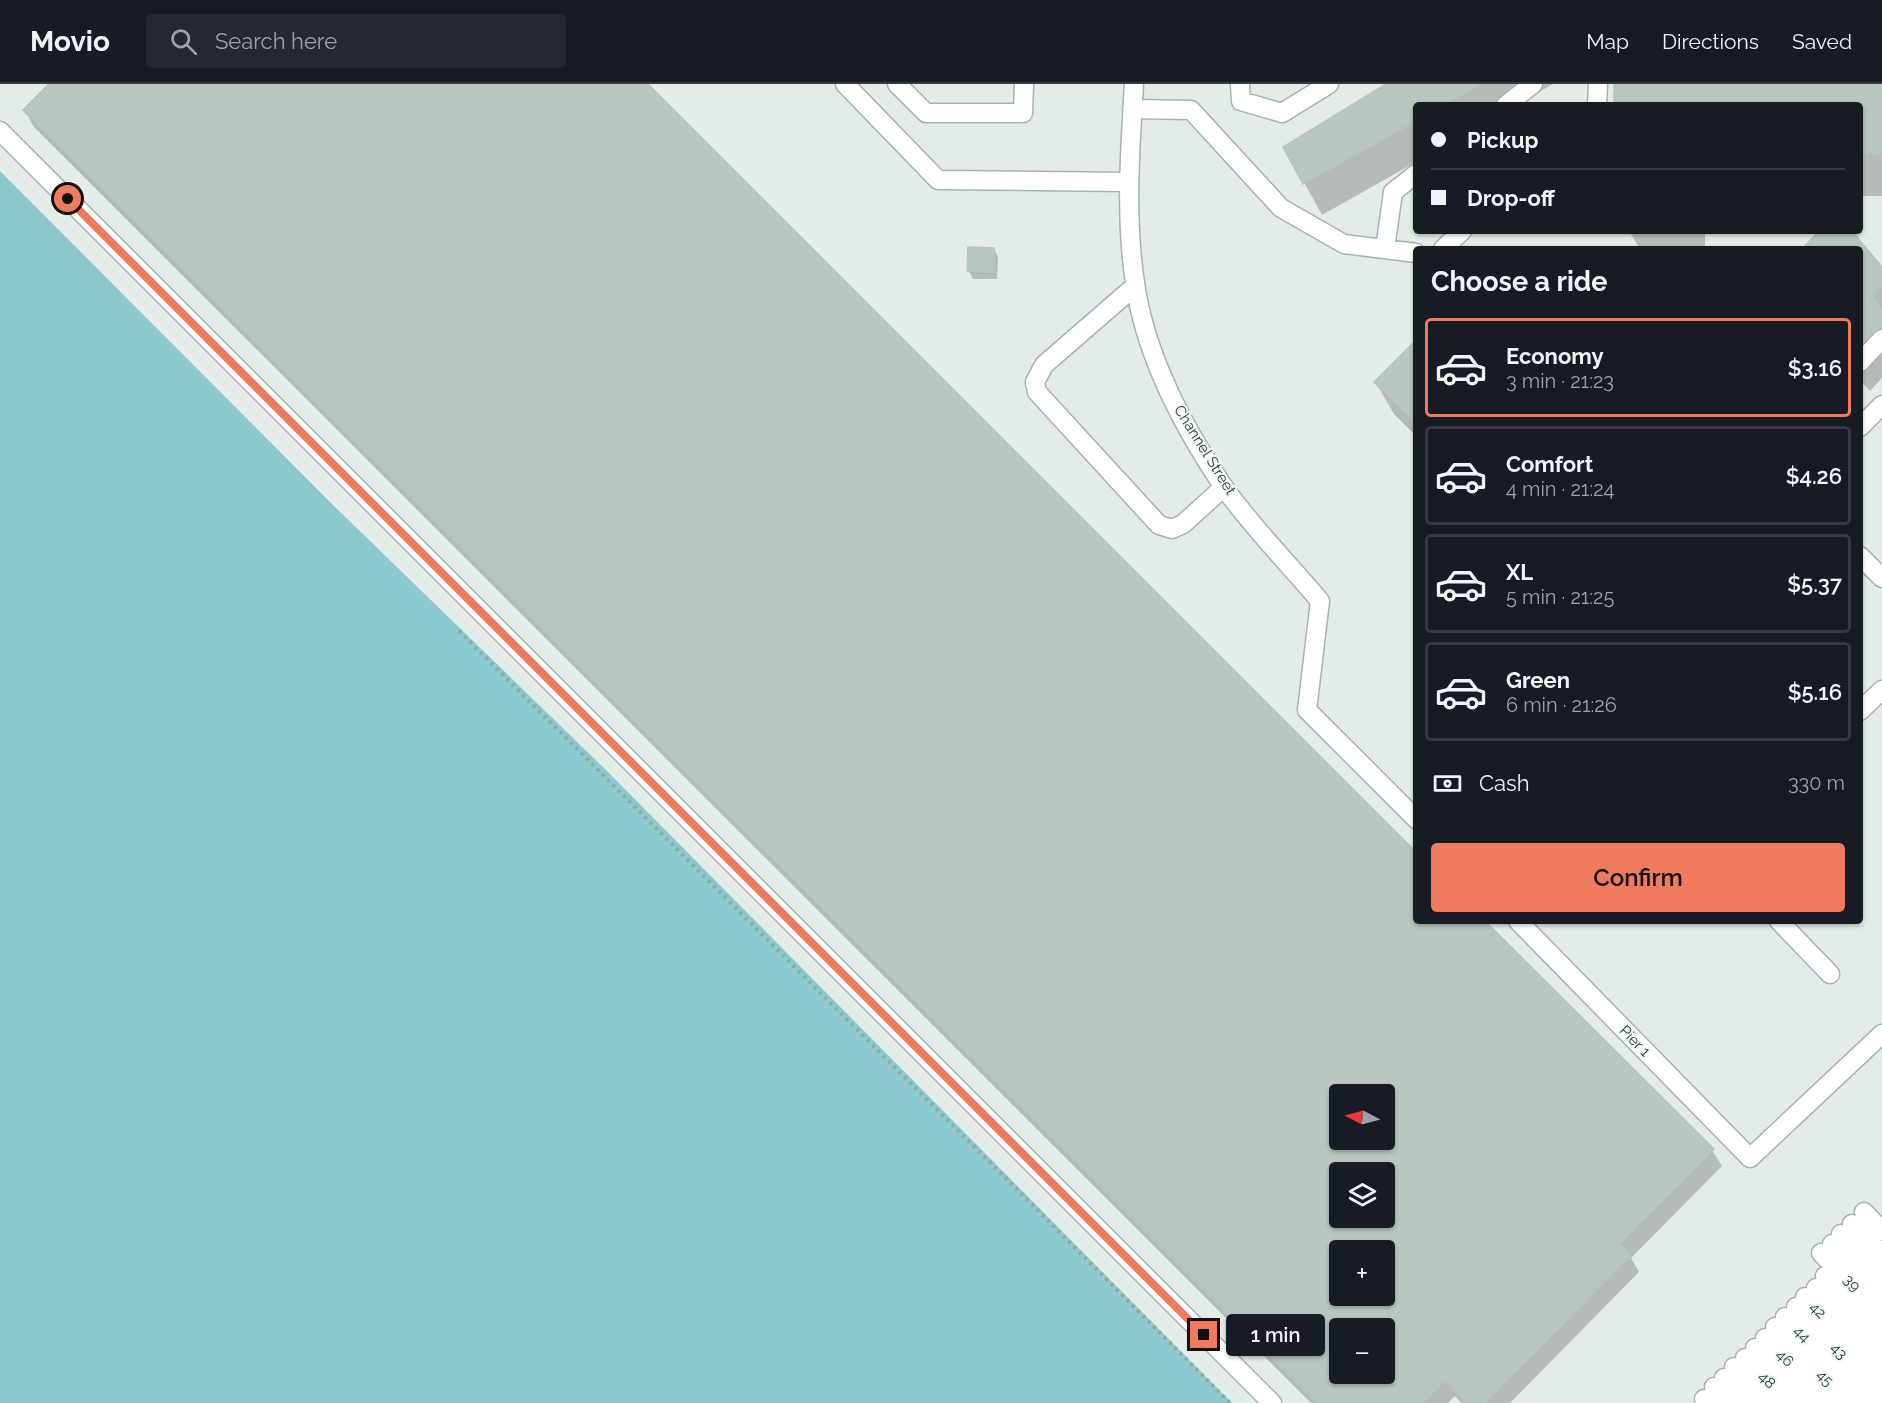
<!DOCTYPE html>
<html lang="en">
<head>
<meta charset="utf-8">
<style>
  :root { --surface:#171b24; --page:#242831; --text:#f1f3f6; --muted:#9ea1a6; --line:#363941; --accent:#ef7a5e }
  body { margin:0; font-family:Raleway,sans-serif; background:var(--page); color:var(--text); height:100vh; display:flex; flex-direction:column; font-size:22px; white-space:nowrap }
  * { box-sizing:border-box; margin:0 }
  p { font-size:20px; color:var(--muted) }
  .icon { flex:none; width:33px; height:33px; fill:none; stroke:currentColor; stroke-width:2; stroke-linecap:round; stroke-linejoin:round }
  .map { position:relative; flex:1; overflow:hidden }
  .sheet { position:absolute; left:1413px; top:162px; width:450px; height:678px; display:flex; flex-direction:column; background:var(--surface); border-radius:6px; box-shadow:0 2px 4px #0004 }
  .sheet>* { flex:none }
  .hud { position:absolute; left:1413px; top:18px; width:450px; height:132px; border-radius:6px; box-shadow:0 2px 4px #0004; display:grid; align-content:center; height:132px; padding:0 18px; background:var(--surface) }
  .needle { width:39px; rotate:276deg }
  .buttons { position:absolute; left:1329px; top:1000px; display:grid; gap:12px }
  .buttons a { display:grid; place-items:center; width:66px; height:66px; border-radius:6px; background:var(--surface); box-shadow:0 2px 4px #0004; font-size:30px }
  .end { position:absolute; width:27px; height:27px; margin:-14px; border:8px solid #ef7a5e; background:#111; box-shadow:0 0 0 3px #111 }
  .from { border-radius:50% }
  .bubble { position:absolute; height:42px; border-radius:6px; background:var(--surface); box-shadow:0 2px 4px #0004; font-size:20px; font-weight:600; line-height:42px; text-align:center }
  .hud b { display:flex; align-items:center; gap:21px; height:57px; font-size:22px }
  .hud b+b { border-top:2px solid var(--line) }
  .hud i { width:15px; height:15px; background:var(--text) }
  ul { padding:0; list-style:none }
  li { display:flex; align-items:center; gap:18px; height:99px; margin:0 12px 9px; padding:0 6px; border:3px solid var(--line); border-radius:6px }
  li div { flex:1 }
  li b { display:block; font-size:22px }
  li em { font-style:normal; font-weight:600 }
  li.on { border-color:var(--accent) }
  li>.icon { width:54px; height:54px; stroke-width:1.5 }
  h2 { padding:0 18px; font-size:27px; line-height:72px }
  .pay { display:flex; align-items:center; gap:15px; height:66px; padding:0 18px; font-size:22px }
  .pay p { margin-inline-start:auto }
  .action { display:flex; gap:12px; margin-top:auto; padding:12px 18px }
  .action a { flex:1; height:69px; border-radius:6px; background:var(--accent); color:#111; font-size:24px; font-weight:600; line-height:69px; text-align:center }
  header { display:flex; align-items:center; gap:36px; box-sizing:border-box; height:84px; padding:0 30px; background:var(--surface); border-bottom:2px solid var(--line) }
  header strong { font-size:28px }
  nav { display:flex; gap:33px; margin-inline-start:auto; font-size:21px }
  .search { width:420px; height:54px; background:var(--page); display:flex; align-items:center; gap:15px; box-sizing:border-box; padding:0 21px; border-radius:6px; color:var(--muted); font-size:22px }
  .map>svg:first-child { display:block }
  .water { fill:#8cc9d0 }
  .shadow { fill:#0003; fill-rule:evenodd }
  .building { fill:#b8c7c0; stroke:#b5c6be; stroke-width:1.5; fill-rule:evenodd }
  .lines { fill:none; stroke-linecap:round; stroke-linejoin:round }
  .minor-casing { stroke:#a6b4ae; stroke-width:21 }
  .path { stroke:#84af9f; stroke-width:4; stroke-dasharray:3 4.5; stroke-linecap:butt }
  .minor { stroke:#fff; stroke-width:18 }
  .route { stroke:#ef7a5e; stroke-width:8 }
  .labels { text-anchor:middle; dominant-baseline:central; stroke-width:4.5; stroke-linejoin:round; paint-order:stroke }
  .street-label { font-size:15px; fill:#233d35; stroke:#f3f9f6 }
</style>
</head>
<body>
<header>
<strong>Movio</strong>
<div class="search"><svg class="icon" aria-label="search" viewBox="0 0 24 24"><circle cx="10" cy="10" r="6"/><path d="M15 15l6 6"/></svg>Search here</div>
<nav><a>Map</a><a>Directions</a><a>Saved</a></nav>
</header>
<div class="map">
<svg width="1882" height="1319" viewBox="0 0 1882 1319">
  <rect width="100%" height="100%" fill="#e3ece7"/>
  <path class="water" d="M 0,87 L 333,421 L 607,687 L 1232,1319 L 0,1319 Z"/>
  <path class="shadow" d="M 51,0 L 646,0 L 1416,770 L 1416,837 L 1483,837 L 1712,1066 L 1722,1082 L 1631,1174 L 1639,1188 L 1510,1319 L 1461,1319 L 1455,1312 L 1448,1319 L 1311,1319 L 34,43 L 25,27 ZM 1340,1011 L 1384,1011 L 1384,1056 L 1340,1056 ZM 1340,1089 L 1384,1089 L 1384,1134 L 1340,1134 ZM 1340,1167 L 1384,1167 L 1384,1212 L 1340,1212 ZM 1340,1245 L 1384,1245 L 1384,1290 L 1340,1290 Z
    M 1389,0 L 1553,0 L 1516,21 L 1416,21 L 1416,78 L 1322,131 L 1285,64 Z
    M 1616,0 L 1882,0 L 1882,112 L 1860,112 L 1860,21 L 1616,21 Z
    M 1629,147 L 1705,147 L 1705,165 L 1640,165 Z
    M 1821,147 L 1850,147 L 1882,185 L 1882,294 L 1870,307 L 1860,296 L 1860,165 L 1804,165 Z
    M 994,165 L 998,173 L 997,195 L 973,195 L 969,187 Z
    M 1416,259 L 1416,352 L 1394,330 L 1376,299 Z"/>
  <path class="building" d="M 49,0 L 648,0 L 1416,768 L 1416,837 L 1485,837 L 1714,1065 L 1620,1160 L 1631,1171 L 1485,1319 L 1466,1319 L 1445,1297 L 1423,1319 L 1317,1319 L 23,26 ZM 1340,1011 L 1384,1011 L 1384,1056 L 1340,1056 ZM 1340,1089 L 1384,1089 L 1384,1134 L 1340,1134 ZM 1340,1167 L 1384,1167 L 1384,1212 L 1340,1212 ZM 1340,1245 L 1384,1245 L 1384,1290 L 1340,1290 Z
    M 1386,0 L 1481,0 L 1444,21 L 1416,21 L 1416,37 L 1303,100 L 1283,63 Z
    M 1614,0 L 1882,0 L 1882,69 L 1860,69 L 1860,21 L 1614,21 Z
    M 1819,147 L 1852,147 L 1882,183 L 1882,202 L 1872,213 L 1882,224 L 1882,245 L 1860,267 L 1860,165 L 1802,165 Z
    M 968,163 L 994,164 L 994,188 L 967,187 Z
    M 1416,256 L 1416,340 L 1374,298 Z"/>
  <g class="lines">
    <defs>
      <path id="minor" d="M 845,0 L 938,96 L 1128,98
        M 897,0 L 926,29 L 1023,29 L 1024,0
        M 1134,0 C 1130,67 1125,133 1135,199 C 1145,270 1184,344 1223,402 C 1251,442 1288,479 1320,517 L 1307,626 L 1416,735
        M 1240,0 L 1241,17 L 1282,29 L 1329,0
        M 1506,21 L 1533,0
        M 1597,21 L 1598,0
        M 1132,25 L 1191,26 L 1281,124 L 1344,160 L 1416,169
        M 0,47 L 1272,1319
        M 1385,165 L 1393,108 L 1416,90
        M 1443,165 L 1462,147
        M 1135,202 L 1044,281 L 1035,298 L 1037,308 L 1159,441 L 1172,445 L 1183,440 L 1224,403
        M 1860,278 L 1882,255
        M 1860,343 L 1882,321
        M 1860,472 L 1882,494
        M 1860,627 L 1882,606
        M 1518,837 L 1750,1074 L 1882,950
        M 1779,837 L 1830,890
        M 1864,1128 L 1882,1147
        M 1852,1140 L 1882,1170
        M 1841,1150 L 1882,1190
        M 1832,1160 L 1882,1209
        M 1821,1169 L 1882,1230
        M 1825,1192 L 1882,1250
        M 1816,1204 L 1882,1270
        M 1805,1213 L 1882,1291
        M 1796,1223 L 1882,1310
        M 1785,1233 L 1871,1319
        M 1775,1243 L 1851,1319
        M 1765,1254 L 1830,1319
        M 1755,1264 L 1809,1319
        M 1745,1274 L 1790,1319
        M 1734,1283 L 1770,1319
        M 1724,1294 L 1749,1319
        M 1714,1303 L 1729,1319
        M 1704,1315 L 1708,1319"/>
    </defs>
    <use href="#minor" class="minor-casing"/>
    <path class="path" d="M 459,547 L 1230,1319"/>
    <use href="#minor" class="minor"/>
  </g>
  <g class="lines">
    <path class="route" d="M 68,115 L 1204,1251"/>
  </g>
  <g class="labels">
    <g class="street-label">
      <text transform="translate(1205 366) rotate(58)">Channel Street</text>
      <text transform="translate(1635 957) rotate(46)">Pier 1</text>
      <text transform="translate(1852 1199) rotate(45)">39</text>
      <text transform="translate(1818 1226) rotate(45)">42</text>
      <text transform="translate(1802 1250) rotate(45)">44</text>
      <text transform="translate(1839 1267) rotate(45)">43</text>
      <text transform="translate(1785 1274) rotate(45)">46</text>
      <text transform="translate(1825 1294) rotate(45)">45</text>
      <text transform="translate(1767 1296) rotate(45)">48</text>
    </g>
  </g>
</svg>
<div class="buttons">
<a><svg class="needle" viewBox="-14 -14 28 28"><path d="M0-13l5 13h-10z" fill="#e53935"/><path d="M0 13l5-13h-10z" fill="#9ea1a6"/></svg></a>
<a><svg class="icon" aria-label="layers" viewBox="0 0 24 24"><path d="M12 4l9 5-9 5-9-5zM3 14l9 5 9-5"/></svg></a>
<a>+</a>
<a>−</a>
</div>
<i class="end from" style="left:68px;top:115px"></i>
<i class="end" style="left:1204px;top:1251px"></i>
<div class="bubble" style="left:1226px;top:1230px;width:99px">1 min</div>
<div class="hud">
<b><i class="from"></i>Pickup</b>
<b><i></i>Drop-off</b>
</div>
<section class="sheet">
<h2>Choose a ride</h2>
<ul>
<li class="on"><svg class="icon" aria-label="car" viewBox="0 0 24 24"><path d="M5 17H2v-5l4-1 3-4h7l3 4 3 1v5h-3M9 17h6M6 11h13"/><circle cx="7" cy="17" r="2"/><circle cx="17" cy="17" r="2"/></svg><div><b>Economy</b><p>3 min · 21:23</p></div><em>$3.16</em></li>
<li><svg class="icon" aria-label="car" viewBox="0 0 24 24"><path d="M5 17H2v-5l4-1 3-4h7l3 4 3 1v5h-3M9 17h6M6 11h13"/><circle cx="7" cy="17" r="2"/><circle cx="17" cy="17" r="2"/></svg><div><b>Comfort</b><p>4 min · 21:24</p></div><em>$4.26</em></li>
<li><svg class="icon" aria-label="car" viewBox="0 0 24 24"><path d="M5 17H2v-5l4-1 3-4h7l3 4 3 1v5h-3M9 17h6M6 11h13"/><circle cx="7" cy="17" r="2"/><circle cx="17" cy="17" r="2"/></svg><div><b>XL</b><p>5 min · 21:25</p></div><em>$5.37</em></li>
<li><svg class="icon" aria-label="car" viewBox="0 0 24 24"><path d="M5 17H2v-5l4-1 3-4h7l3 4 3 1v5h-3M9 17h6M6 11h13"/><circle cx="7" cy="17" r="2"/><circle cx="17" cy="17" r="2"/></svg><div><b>Green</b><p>6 min · 21:26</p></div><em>$5.16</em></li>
</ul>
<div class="pay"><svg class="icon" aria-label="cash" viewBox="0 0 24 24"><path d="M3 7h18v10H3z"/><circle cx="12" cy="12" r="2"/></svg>Cash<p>330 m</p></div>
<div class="action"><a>Confirm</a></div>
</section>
</div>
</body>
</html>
